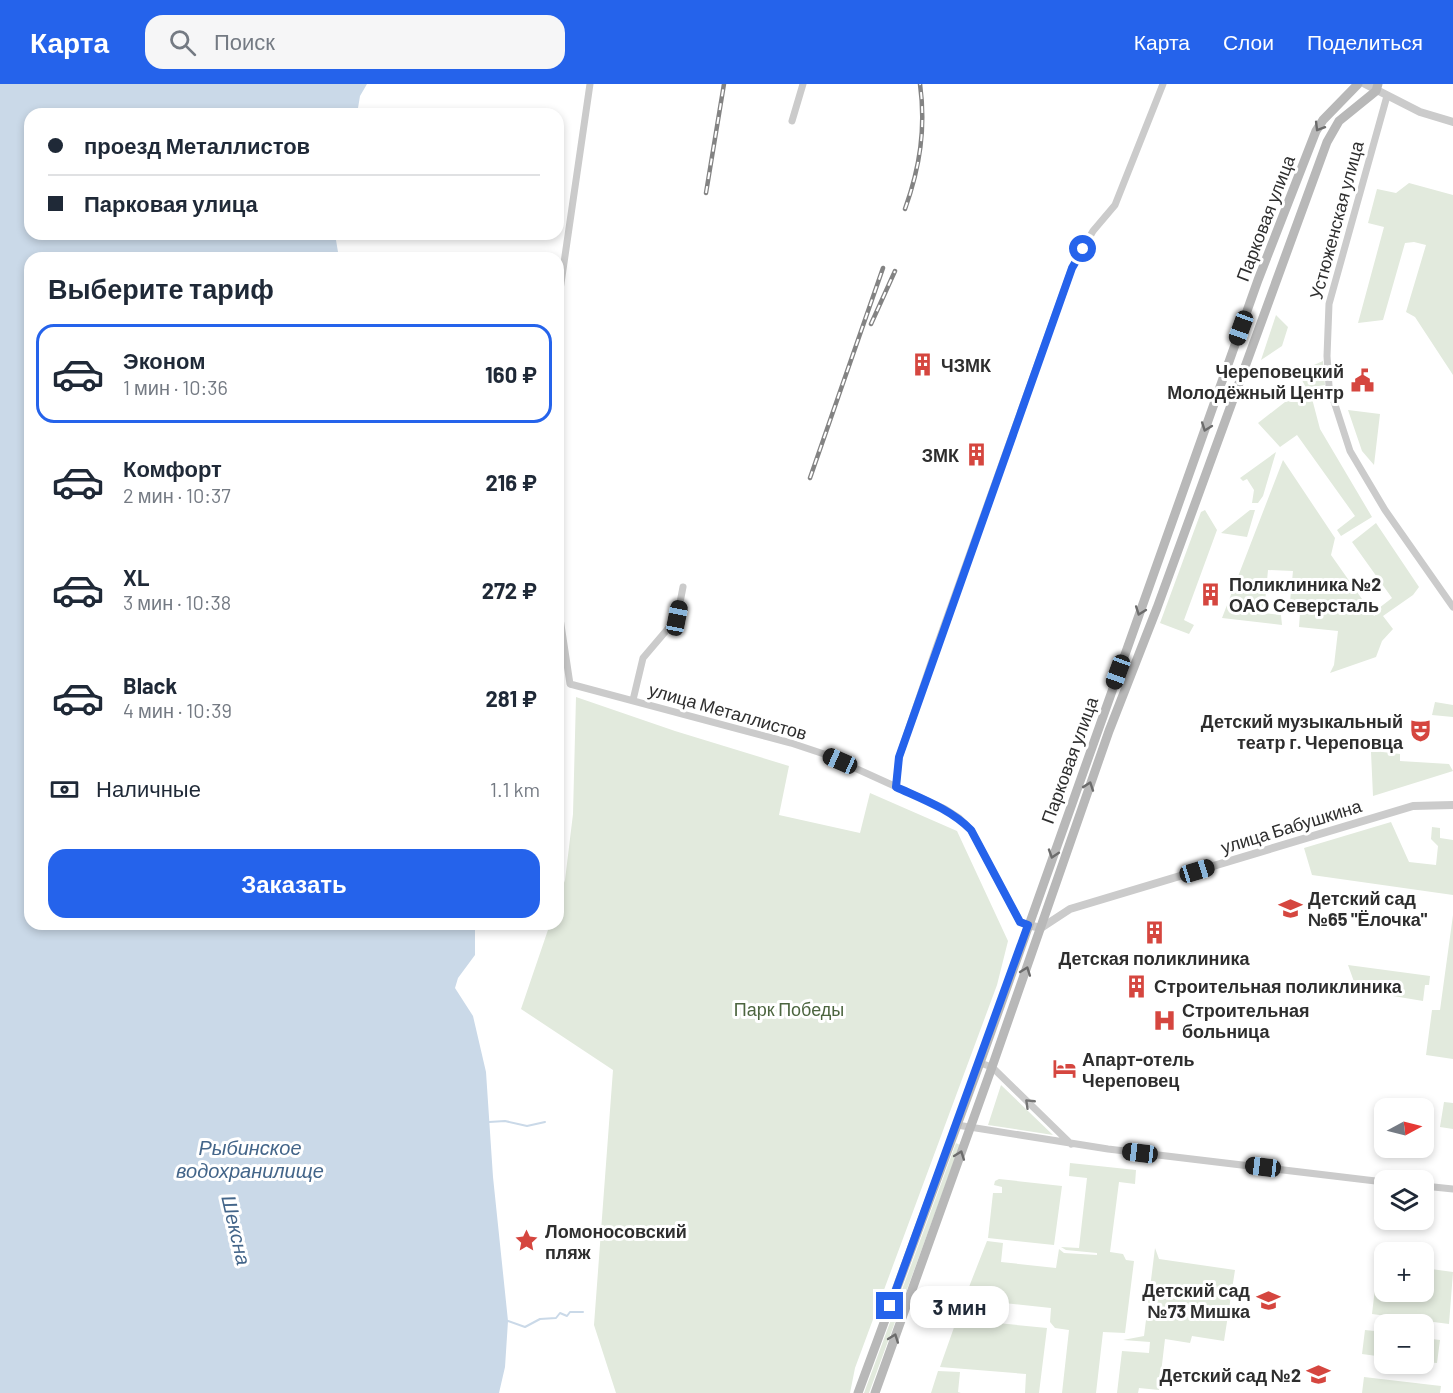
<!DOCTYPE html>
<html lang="ru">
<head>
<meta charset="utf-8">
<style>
  :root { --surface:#fff; --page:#f6f6f7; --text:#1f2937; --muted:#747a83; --line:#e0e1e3; --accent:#2563eb }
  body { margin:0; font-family:Barlow,sans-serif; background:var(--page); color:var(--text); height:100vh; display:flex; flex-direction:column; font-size:22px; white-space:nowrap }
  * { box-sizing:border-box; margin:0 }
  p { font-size:20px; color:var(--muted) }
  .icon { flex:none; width:33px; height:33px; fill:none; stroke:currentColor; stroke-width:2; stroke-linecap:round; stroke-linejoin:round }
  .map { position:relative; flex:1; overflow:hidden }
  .drawer { position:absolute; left:24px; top:168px; width:540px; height:678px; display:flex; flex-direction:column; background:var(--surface); border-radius:18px; box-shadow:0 3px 9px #0003 }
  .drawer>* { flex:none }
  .banner { position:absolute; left:24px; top:24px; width:540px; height:132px; border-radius:18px; box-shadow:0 3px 9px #0003; display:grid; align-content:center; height:132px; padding:0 24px; background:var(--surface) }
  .needle { width:39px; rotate:83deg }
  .fabs { position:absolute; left:1374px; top:1014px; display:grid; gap:12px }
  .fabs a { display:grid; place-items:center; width:60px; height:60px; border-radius:12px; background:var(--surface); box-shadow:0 3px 9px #0003; font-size:30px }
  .end { position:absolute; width:27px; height:27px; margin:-14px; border:8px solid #2563eb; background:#fff; box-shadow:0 0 0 3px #fff }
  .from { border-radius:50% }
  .bubble { position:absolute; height:42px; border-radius:18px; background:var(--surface); box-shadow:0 3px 9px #0003; font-size:20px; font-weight:700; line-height:42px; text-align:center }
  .car { position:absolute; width:18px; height:36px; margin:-18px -9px; border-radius:8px; box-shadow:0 0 4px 2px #0007; background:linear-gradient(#222 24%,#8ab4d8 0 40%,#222 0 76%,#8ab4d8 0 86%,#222 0) }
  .banner b { display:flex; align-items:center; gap:21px; height:57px; font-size:22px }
  .banner b+b { border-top:2px solid var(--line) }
  .banner i { width:15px; height:15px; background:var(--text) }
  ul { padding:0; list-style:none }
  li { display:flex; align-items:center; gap:18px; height:99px; margin:0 12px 9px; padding:0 12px; border:3px solid transparent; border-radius:18px }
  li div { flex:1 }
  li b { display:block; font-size:22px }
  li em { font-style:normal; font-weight:700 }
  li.current { border-color:var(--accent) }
  li>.icon { width:54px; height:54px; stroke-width:1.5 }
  h2 { padding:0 24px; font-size:27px; line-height:72px }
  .pay { display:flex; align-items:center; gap:15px; height:66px; padding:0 24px; font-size:22px }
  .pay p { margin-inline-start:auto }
  .primary-button { display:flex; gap:12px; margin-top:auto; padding:12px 24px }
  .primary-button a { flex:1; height:69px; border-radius:18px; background:var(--accent); color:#fff; font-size:24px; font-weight:700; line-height:69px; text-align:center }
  header { display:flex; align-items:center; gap:36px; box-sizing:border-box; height:84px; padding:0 30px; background:var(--accent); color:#fff }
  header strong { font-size:28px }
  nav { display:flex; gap:33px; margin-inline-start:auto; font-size:21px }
  .search { width:420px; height:54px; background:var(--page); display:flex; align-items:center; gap:15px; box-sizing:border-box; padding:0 21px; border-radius:18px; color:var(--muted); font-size:22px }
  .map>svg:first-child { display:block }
  .green { fill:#e2eadd }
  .water { fill:#cad9e8 }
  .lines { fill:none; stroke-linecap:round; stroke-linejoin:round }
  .stream { stroke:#cad9e8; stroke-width:2 }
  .minor { stroke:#cbcbcb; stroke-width:7 }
  .tertiary { stroke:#cbcbcb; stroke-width:8 }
  .secondary { stroke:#b8b8b8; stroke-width:9 }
  .rail-casing { stroke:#838383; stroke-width:4.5 }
  .rail { stroke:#fff; stroke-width:2; stroke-dasharray:7; stroke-linecap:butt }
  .oneway { stroke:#6c6c6c }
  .oneway2 { stroke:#757575 }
  .route { stroke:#2563eb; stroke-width:8 }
  .labels { text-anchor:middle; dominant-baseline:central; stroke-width:6; stroke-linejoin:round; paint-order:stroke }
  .street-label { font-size:18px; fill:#2e2e2e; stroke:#fff }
  .poi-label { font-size:18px; font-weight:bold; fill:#2e2e2e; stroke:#fff; text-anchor:start }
  .park-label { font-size:18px; fill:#4c653f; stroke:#fff }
  .water-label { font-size:20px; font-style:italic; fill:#436589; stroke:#fff }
</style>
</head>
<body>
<header>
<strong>Карта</strong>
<div class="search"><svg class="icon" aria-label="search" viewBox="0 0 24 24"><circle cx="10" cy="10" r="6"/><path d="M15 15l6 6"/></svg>Поиск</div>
<nav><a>Карта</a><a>Слои</a><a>Поделиться</a></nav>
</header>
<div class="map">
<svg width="1453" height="1309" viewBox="0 0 1453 1309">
  <rect width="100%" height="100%" fill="#fff"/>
  <path class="green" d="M 1409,99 L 1453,111 L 1453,291 L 1415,233 L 1406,228 L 1426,161 L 1414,158 L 1405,159 L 1383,236 L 1358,239 L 1384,143 L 1368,139 L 1377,105 L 1396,109 Z
    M 1276,231 L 1288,243 L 1282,262 L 1261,276 Z
    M 1323,277 L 1325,301 L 1306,304 L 1298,288 Z
    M 1310,307 L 1320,345 L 1372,433 L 1341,452 L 1337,446 L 1355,432 L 1297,351 L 1280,363 L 1258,339 L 1285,318 L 1298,315 L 1301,309 Z
    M 1348,326 L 1380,330 L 1374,381 L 1362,367 Z
    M 1276,368 L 1263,412 L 1258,419 L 1252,419 L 1254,406 L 1247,395 L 1243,397 L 1240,394 Z
    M 1283,376 L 1335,454 L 1331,471 L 1374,532 L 1380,528 L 1379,524 L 1392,514 L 1352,458 L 1376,439 L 1419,503 L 1413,511 L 1383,532 L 1393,545 L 1382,557 L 1376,573 L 1330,589 L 1334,581 L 1338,547 L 1299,543 L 1300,529 L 1289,528 L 1293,487 L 1268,486 L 1264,529 L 1281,531 L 1282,541 L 1222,534 Z
    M 1205,426 L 1217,446 L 1184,536 L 1194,541 L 1189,550 L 1160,539 L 1201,428 Z
    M 1250,426 L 1255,426 L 1247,453 L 1221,449 Z
    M 576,613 L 675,647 L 789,682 L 779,731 L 860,749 L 870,709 L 957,747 L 1008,857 L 997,901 L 855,1284 L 850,1309 L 616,1309 L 594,1241 L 613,986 L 521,925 L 550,840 L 558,840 L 558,816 L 565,796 L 573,730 Z
    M 1435,618 L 1453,621 L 1453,633 L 1432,631 Z
    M 1374,667 L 1400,670 L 1400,677 L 1449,680 L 1453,687 L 1373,712 L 1371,668 Z
    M 1391,738 L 1409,778 L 1436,781 L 1438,762 L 1431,755 L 1432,743 L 1440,744 L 1440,754 L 1453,756 L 1453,811 L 1312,791 L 1304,764 Z
    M 1453,831 L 1453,975 L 1426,971 L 1432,926 L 1440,926 Z
    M 1348,881 L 1430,892 L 1429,901 L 1425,901 L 1423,917 L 1357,906 Z
    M 1001,1001 L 1053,1051 L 988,1041 Z
    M 1444,1018 L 1453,1019 L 1453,1045 L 1440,1043 Z
    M 956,1059 L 960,1061 L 869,1309 L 864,1309 Z
    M 1070,1079 L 1136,1086 L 1135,1100 L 1119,1098 L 1110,1168 L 1123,1170 L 1126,1176 L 1134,1177 L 1125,1249 L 1103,1248 L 1096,1309 L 1062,1309 L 1069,1246 L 1055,1244 L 1050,1238 L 1051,1224 L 995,1218 L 993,1233 L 958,1231 L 987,1157 L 1003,1159 L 1001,1178 L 1056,1184 L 1059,1165 L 1064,1169 L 1097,1171 L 1097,1169 L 1066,1166 L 1061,1163 L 1079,1164 L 1087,1094 L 1069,1092 Z
    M 999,1095 L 1062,1102 L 1054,1161 L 988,1154 L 993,1109 L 1002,1109 L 1002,1103 L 994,1101 L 995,1097 Z
    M 1155,1164 L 1159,1175 L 1235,1186 L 1224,1257 L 1192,1252 L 1190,1259 L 1165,1255 L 1159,1306 L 1139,1304 L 1138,1309 L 1117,1309 L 1122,1267 L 1149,1269 L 1150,1258 L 1123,1256 L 1144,1252 Z
    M 1378,1178 L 1384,1179 L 1384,1208 L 1424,1208 L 1424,1184 L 1453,1188 L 1449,1240 L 1372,1230 Z
    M 957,1235 L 1047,1244 L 1039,1309 L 1025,1309 L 1026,1290 L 940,1283 Z
    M 1365,1246 L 1384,1248 L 1384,1273 L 1362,1270 Z
    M 1424,1254 L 1440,1256 L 1437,1279 L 1424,1278 Z
    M 938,1287 L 960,1288 L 958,1308 L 961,1309 L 931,1309 Z
    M 1364,1293 L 1441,1302 L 1440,1309 L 1362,1309 Z"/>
  <path class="water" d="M 0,0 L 367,0 L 360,12 L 357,30 L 30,30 L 30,150 L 335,150 L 339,174 L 30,174 L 30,840 L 475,840 L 475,871 L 458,894 L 455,904 L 473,932 L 486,988 L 493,1093 L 508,1237 L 505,1283 L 499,1309 L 0,1309 Z"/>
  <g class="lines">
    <path class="stream" d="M 489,1038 L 505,1037 L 527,1042 L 545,1038
      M 508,1237 L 525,1243 L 540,1235 L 556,1234 L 560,1229 L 567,1232 L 570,1228 L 583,1228"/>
    <path class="minor" d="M 1387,12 L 1329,220 L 1327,272 L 1329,302 L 1350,367 L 1385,426 L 1453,523
      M 792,37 L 803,0
      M 558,220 L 590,0
      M 558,521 L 570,600 L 791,659 L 824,670 L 945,725 L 959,734 L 971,746 L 1020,838 L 1028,841
      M 633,616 L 643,574 L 677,534 L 683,503
      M 896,703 L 899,673 L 936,564 L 1072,184 L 1093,147 L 1115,121 L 1163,0
      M 980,979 L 992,983 L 1071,1060
      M 957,1041 L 1108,1065 L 1384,1098
      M 1424,1102 L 1453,1105"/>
    <path class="tertiary" d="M 1365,0 L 1420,28 L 1453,38
      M 1028,841 L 1041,844 L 1070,825 L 1413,722 L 1453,721"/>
    <path class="secondary" d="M 858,1309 L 980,979 L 1258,196 L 1316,47 L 1323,36 L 1358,0
      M 875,1309 L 992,983 L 1109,647 L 1157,524 L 1327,58 L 1339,37 L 1376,7 L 1378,0"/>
    <defs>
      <path id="rail" d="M 706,109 L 724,0
        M 905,125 C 920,83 926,44 920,0
        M 871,240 L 895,187
        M 810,394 L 883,184"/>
    </defs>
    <use href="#rail" class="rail-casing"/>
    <use href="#rail" class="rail"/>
  </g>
  <defs><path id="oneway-chevron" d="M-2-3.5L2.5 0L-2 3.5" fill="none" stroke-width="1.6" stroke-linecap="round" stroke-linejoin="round" transform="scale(1.5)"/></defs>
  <g class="oneway">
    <use href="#oneway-chevron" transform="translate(1319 43) rotate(121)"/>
    <use href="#oneway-chevron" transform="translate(1206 343) rotate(110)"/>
    <use href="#oneway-chevron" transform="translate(1140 527) rotate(110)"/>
    <use href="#oneway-chevron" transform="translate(1089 702) rotate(-71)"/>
    <use href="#oneway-chevron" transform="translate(1053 770) rotate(108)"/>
    <use href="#oneway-chevron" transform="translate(1026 887) rotate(-70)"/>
    <use href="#oneway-chevron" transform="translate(960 1071) rotate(-70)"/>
    <use href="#oneway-chevron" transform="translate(894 1254) rotate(-70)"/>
  </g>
  <use class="oneway2" href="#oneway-chevron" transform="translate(1029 1019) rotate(-136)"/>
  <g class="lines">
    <path class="route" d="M 890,1222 L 1028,841 L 1020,838 L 971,746 C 950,725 922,715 896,703 L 899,673 L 1072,184 L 1083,165"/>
  </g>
  <defs>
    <symbol id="building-bare" viewBox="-9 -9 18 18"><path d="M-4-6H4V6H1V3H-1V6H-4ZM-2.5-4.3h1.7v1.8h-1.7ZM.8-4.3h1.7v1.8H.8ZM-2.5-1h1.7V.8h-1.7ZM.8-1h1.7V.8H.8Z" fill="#d5463f" stroke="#fff" stroke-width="2.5" paint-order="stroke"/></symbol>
    <symbol id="civic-bare" viewBox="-9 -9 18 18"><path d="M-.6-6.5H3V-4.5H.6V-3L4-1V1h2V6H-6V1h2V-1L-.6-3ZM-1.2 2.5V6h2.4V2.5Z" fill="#d5463f" stroke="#fff" stroke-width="2.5" paint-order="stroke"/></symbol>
    <symbol id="theatre-bare" viewBox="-9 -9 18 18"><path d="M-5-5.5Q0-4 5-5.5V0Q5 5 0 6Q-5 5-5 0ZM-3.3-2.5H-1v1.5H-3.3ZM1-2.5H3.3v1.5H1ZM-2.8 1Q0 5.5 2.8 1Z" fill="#d5463f" stroke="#fff" stroke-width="2.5" paint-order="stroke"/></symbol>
    <symbol id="school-bare" viewBox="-9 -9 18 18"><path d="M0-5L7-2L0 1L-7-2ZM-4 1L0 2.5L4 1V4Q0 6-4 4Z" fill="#d5463f" stroke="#fff" stroke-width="2.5" paint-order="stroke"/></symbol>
    <symbol id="hospital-bare" viewBox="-9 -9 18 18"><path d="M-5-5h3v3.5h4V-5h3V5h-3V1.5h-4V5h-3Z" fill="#d5463f" stroke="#fff" stroke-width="2.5" paint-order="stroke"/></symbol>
    <symbol id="hotel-bare" viewBox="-9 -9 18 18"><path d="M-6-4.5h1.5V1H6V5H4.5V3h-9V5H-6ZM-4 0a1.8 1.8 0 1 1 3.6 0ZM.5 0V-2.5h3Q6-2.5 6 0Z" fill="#d5463f" stroke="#fff" stroke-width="2.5" paint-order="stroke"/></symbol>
    <symbol id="sight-bare" viewBox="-9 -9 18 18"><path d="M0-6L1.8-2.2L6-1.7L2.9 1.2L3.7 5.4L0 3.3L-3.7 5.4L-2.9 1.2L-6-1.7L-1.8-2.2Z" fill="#d5463f" stroke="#fff" stroke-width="2.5" paint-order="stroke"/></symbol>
  </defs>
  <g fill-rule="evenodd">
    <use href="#building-bare" x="906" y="264" width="33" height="33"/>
    <use href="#civic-bare" x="1346" y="280" width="33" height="33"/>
    <use href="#building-bare" x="960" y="354" width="33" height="33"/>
    <use href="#building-bare" x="1194" y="494" width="33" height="33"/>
    <use href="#theatre-bare" x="1404" y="630" width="33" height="33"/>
    <use href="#school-bare" x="1274" y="808" width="33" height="33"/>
    <use href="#building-bare" x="1138" y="832" width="33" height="33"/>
    <use href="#building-bare" x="1120" y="886" width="33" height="33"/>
    <use href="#hospital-bare" x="1148" y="920" width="33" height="33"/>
    <use href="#hotel-bare" x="1048" y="968" width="33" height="33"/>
    <use href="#sight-bare" x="510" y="1140" width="33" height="33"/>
    <use href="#school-bare" x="1252" y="1200" width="33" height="33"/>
    <use href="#school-bare" x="1302" y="1274" width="33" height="33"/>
  </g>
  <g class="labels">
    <g class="street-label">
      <text transform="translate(1265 134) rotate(-69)">Парковая улица</text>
      <text transform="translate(1336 136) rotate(-75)">Устюженская улица</text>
      <text transform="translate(728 627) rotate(16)">улица Металлистов</text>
      <text transform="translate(1069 676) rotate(-70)">Парковая улица</text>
      <text transform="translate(1291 742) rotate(-17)">улица Бабушкина</text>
    </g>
    <g class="poi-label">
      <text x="941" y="281">ЧЗМК</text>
      <text x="1344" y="287" text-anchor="end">Череповецкий<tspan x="1344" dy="21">Молодёжный Центр</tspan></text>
      <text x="959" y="371" text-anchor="end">ЗМК</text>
      <text x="1229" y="500">Поликлиника №2<tspan x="1229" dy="21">ОАО Северсталь</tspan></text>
      <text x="1403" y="637" text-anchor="end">Детский музыкальный<tspan x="1403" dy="21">театр г. Череповца</tspan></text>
      <text x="1308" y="814">Детский сад<tspan x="1308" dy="21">№65 "Ёлочка"</tspan></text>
      <text x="1154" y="874" text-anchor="middle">Детская поликлиника</text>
      <text x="1154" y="902">Строительная поликлиника</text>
      <text x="1182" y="926">Строительная<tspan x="1182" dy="21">больница</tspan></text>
      <text x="1082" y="975">Апарт-отель<tspan x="1082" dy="21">Череповец</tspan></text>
      <text x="545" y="1147">Ломоносовский<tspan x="545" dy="21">пляж</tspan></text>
      <text x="1250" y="1206" text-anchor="end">Детский сад<tspan x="1250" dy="21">№73 Мишка</tspan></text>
      <text x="1301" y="1291" text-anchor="end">Детский сад №2</text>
    </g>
    <g class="park-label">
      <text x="789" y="925">Парк Победы</text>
    </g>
    <g class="water-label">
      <text x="250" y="1063">Рыбинское<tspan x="250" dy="23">водохранилище</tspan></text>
      <text transform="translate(237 1146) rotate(77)">Шексна</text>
    </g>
  </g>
</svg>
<div class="fabs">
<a><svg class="needle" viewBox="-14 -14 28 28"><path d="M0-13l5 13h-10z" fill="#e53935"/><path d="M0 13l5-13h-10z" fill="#747a83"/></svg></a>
<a><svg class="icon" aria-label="layers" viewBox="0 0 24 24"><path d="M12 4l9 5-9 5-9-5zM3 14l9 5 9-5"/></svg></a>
<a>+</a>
<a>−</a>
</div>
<i class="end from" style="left:1083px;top:165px"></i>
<i class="end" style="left:890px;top:1222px"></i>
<div class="bubble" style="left:910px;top:1202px;width:99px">3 мин</div>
<i class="car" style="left:1241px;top:244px;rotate:200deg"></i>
<i class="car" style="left:677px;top:534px;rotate:11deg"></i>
<i class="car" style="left:1118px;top:588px;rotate:200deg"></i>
<i class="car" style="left:840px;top:677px;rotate:294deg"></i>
<i class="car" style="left:1197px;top:787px;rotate:73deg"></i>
<i class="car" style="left:1140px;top:1069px;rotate:277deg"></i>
<i class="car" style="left:1263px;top:1083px;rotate:277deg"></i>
<div class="banner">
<b><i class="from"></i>проезд Металлистов</b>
<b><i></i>Парковая улица</b>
</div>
<section class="drawer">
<h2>Выберите тариф</h2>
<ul>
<li class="current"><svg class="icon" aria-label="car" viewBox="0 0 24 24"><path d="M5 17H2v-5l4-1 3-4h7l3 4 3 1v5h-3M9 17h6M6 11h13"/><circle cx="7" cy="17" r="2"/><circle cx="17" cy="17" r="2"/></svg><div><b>Эконом</b><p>1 мин · 10:36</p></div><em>160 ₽</em></li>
<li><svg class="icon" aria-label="car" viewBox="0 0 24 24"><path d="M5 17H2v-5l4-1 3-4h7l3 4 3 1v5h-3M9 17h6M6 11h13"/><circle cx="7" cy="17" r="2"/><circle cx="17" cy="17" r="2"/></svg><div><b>Комфорт</b><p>2 мин · 10:37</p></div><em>216 ₽</em></li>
<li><svg class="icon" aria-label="car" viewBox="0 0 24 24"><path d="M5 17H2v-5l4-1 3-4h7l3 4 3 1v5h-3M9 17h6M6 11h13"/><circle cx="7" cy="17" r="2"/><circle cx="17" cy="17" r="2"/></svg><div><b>XL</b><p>3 мин · 10:38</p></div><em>272 ₽</em></li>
<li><svg class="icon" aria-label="car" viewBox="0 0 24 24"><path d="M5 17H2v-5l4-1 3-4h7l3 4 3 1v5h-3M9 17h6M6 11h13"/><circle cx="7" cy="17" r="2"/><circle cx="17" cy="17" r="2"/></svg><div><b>Black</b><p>4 мин · 10:39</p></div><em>281 ₽</em></li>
</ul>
<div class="pay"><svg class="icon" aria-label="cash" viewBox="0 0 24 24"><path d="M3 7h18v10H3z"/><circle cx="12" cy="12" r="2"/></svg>Наличные<p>1.1 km</p></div>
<div class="primary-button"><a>Заказать</a></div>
</section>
</div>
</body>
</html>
